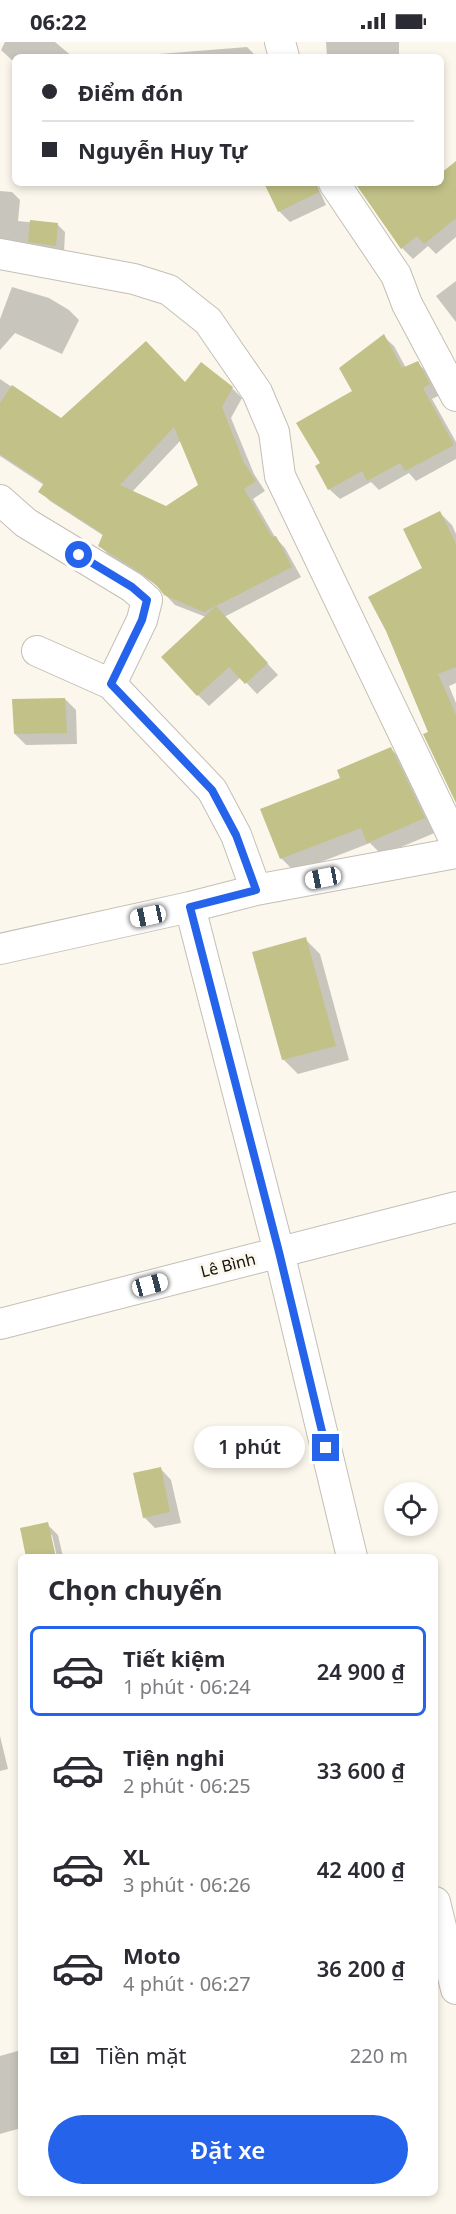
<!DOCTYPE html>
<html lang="vi">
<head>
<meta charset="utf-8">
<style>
  :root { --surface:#fff; --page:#f2f2f3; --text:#2b2b33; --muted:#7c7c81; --line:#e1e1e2; --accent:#2563eb }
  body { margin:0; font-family:"Noto Sans",sans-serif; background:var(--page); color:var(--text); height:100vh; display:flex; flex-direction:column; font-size:22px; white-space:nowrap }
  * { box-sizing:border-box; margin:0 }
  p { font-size:20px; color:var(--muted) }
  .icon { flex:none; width:33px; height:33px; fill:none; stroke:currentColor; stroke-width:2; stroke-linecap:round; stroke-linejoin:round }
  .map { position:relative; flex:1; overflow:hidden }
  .side { position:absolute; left:18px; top:1512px; width:420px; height:642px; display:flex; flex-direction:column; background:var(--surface); border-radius:9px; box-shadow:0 3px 9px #0003 }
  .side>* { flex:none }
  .guide { position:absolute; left:12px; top:12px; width:432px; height:132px; border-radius:9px; box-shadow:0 3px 9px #0003; display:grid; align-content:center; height:132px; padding:0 30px; background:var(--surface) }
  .buttons { position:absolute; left:384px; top:1440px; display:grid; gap:12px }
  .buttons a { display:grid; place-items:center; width:54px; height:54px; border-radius:50%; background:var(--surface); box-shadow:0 3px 9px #0003; font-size:30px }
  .end { position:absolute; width:27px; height:27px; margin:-14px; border:8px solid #2563eb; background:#fff; box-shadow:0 0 0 3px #fff }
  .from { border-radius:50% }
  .bubble { position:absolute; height:42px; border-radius:21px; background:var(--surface); box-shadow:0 3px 9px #0003; font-size:20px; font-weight:600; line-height:42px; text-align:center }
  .car { position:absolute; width:18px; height:36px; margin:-18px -9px; border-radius:8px; box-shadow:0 0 4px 2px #0007; background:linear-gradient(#fff 24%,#345 0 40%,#fff 0 76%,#345 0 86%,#fff 0) }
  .guide b { display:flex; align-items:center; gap:21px; height:57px; font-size:22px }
  .guide b+b { border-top:2px solid var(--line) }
  .guide i { width:15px; height:15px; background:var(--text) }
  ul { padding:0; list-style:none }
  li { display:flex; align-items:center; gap:18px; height:90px; margin:0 12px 9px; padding:0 18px; border:3px solid transparent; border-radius:9px }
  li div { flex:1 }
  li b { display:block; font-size:22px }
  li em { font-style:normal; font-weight:600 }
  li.current { border-color:var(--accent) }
  li>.icon { width:54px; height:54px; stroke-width:1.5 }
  h2 { padding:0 30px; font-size:27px; line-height:72px }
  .pay { display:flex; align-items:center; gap:15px; height:66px; padding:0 30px; font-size:22px }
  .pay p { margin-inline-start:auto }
  .primary-button { display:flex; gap:12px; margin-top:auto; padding:12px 30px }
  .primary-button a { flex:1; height:69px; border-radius:36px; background:var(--accent); color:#fff; font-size:24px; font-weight:600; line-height:69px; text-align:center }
  .status { display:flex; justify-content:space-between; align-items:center; height:42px; padding:0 30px; background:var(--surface); direction:ltr }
  .status svg { height:16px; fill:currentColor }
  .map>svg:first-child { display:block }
  .shadow { fill:#0003; fill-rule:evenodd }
  .building { fill:#c1c188; fill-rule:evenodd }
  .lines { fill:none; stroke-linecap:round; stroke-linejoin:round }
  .minor-casing { stroke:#c4bfb5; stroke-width:32 }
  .minor { stroke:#fff; stroke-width:30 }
  .route { stroke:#2563eb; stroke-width:8 }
  .labels { text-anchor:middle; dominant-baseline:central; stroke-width:6; stroke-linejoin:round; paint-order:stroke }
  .street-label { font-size:16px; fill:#14120f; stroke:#fbf7ec }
</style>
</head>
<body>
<div class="status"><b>06:22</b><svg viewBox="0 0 49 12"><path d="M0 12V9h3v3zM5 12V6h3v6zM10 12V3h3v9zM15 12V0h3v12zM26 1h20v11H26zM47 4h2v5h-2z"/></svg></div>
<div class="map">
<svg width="456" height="2172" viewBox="0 0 456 2172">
  <rect width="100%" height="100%" fill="#fbf7ec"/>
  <path class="shadow" d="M 5,0 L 55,0 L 73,15 L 15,15 L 15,21 L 1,8 Z
    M 326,0 L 399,0 L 399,15 L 327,15 Z
    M 247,5 L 257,15 L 147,15 L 147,13 Z
    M 456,121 L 456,195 L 436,212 L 428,204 L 413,217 L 402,206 L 357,141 L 441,141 L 441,133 Z
    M 276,141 L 316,141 L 326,163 L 290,180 L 279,169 Z
    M 0,149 L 12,150 L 20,158 L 18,179 L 58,183 L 65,190 L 64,211 L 0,204 Z
    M 456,239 L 456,280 L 436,254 Z
    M 12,245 L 49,256 L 69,268 L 79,278 L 62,312 L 15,291 L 0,308 L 0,277 Z
    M 383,294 L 394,304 L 406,326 L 417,321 L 428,331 L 440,353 L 432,357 L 456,400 L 456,417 L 416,439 L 409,431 L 379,448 L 371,440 L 340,457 L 329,447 L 322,422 L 354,350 Z
    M 0,337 L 61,378 L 185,342 L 232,346 L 242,356 L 231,376 L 254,432 L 265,449 L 253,457 L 275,495 L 285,506 L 301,535 L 224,575 L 278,633 L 257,652 L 241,635 L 209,664 L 198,653 L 206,575 L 175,563 L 155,542 L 110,514 L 100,504 L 104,494 L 50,459 L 40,449 L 44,443 L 0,414 ZM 181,398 L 200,444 L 166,465 L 132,450 Z
    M 440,471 L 452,483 L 456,492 L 456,641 L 449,644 L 456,661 L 456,758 L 430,690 L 424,527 Z
    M 65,657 L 76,668 L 77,702 L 26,703 L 15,692 Z
    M 391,707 L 404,720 L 437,790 L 382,813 L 370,801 L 295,830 L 282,817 L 262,768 L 342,737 Z
    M 305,897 L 320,912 L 349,1018 L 298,1032 L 283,1017 Z
    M 160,1426 L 171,1438 L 181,1481 L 155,1486 L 144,1475 Z
    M 47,1482 L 58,1493 L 63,1515 L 57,1515 L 52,1493 L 49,1493 L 54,1515 L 28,1515 Z
    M 0,1694 L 8,1727 L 0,1729 Z
    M 21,2008 L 21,2086 L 0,2092 L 0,2014 Z"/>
  <path class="building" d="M 456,119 L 456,176 L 424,202 L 417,194 L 401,207 L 355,141 L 441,141 L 441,131 Z
    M 264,141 L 317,141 L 319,150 L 278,170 Z
    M 30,178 L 58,181 L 56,204 L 28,200 Z
    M 384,292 L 402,326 L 418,319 L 430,342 L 423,346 L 454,403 L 405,429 L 400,421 L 367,439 L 362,429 L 328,448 L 315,424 L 320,421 L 296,381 L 352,349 L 339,326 Z
    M 146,299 L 185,340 L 201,320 L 233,345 L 222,365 L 244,421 L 256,439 L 244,447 L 272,495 L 276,494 L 292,525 L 204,570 L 164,553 L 158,545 L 143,532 L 98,504 L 103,492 L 38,450 L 44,441 L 0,412 L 0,361 L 12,343 L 61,376 ZM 174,385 L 198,443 L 166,464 L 120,443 Z
    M 440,469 L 456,502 L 456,625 L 438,632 L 456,673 L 456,761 L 423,692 L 428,690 L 386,589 L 368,555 L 422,526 L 403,487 Z
    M 216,564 L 268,621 L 245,642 L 229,625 L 197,654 L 161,615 Z
    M 65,656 L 67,691 L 14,692 L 12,657 Z
    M 391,705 L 425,776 L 367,801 L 361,786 L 280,817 L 260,767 L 340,736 L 337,728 Z
    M 306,895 L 336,1004 L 282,1018 L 252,910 Z
    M 161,1425 L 170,1470 L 143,1476 L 133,1431 Z
    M 48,1480 L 56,1515 L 26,1515 L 20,1486 Z"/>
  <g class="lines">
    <defs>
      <path id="minor" d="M 280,0 L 284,15
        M 334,141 L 396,233 L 407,262 L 456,354
        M 0,212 L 134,237 L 169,248 L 208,279 L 257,350 L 274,390 L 280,434 L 456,801
        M 0,458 L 26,481 L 132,545 L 147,558 L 142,578 L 111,642
        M 37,609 L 111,642 L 212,748 L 236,793 L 256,848
        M 190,865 L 279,1210 L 352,1515
        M 0,907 L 190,865 L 256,848 L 456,811
        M 0,1282 L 456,1165
        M 435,1860 L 456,1947"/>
    </defs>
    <use href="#minor" class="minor-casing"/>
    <use href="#minor" class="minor"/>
  </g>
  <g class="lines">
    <path class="route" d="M 79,513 L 132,545 L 147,558 L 142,578 L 111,642 L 212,748 L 236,793 L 256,848 L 190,865 L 279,1210 L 326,1406"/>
  </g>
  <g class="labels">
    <g class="street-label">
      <text transform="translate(228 1223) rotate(-14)">Lê Bình</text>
    </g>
  </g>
</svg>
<div class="buttons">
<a><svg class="icon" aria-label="locate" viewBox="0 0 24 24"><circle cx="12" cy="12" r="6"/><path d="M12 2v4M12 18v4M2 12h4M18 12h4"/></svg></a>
</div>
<i class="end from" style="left:79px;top:513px"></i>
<i class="end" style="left:326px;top:1406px"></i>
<div class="bubble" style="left:194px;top:1384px;width:111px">1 phút</div>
<i class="car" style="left:323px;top:836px;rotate:259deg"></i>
<i class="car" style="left:148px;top:874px;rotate:258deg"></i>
<i class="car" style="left:150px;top:1243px;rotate:75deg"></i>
<div class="guide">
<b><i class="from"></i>Điểm đón</b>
<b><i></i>Nguyễn Huy Tự</b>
</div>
<section class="side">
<h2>Chọn chuyến</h2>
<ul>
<li class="current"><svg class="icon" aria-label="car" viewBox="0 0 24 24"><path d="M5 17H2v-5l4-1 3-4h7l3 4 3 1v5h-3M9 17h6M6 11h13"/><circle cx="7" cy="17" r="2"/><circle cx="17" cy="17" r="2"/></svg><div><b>Tiết kiệm</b><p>1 phút · 06:24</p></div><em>24 900 ₫</em></li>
<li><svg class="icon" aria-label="car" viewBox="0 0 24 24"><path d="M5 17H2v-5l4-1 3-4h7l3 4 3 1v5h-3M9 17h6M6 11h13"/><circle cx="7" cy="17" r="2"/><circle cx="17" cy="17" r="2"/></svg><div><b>Tiện nghi</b><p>2 phút · 06:25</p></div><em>33 600 ₫</em></li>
<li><svg class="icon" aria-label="car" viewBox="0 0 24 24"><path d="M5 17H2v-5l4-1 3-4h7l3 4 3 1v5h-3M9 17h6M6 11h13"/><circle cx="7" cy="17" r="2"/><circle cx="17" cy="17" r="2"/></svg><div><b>XL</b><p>3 phút · 06:26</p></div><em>42 400 ₫</em></li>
<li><svg class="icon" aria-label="car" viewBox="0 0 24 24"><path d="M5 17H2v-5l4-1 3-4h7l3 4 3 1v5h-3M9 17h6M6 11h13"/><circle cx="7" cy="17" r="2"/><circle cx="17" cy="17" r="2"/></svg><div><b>Moto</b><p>4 phút · 06:27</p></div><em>36 200 ₫</em></li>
</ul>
<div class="pay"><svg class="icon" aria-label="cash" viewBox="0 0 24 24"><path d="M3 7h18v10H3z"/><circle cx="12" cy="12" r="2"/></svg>Tiền mặt<p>220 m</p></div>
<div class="primary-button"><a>Đặt xe</a></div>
</section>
</div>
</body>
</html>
